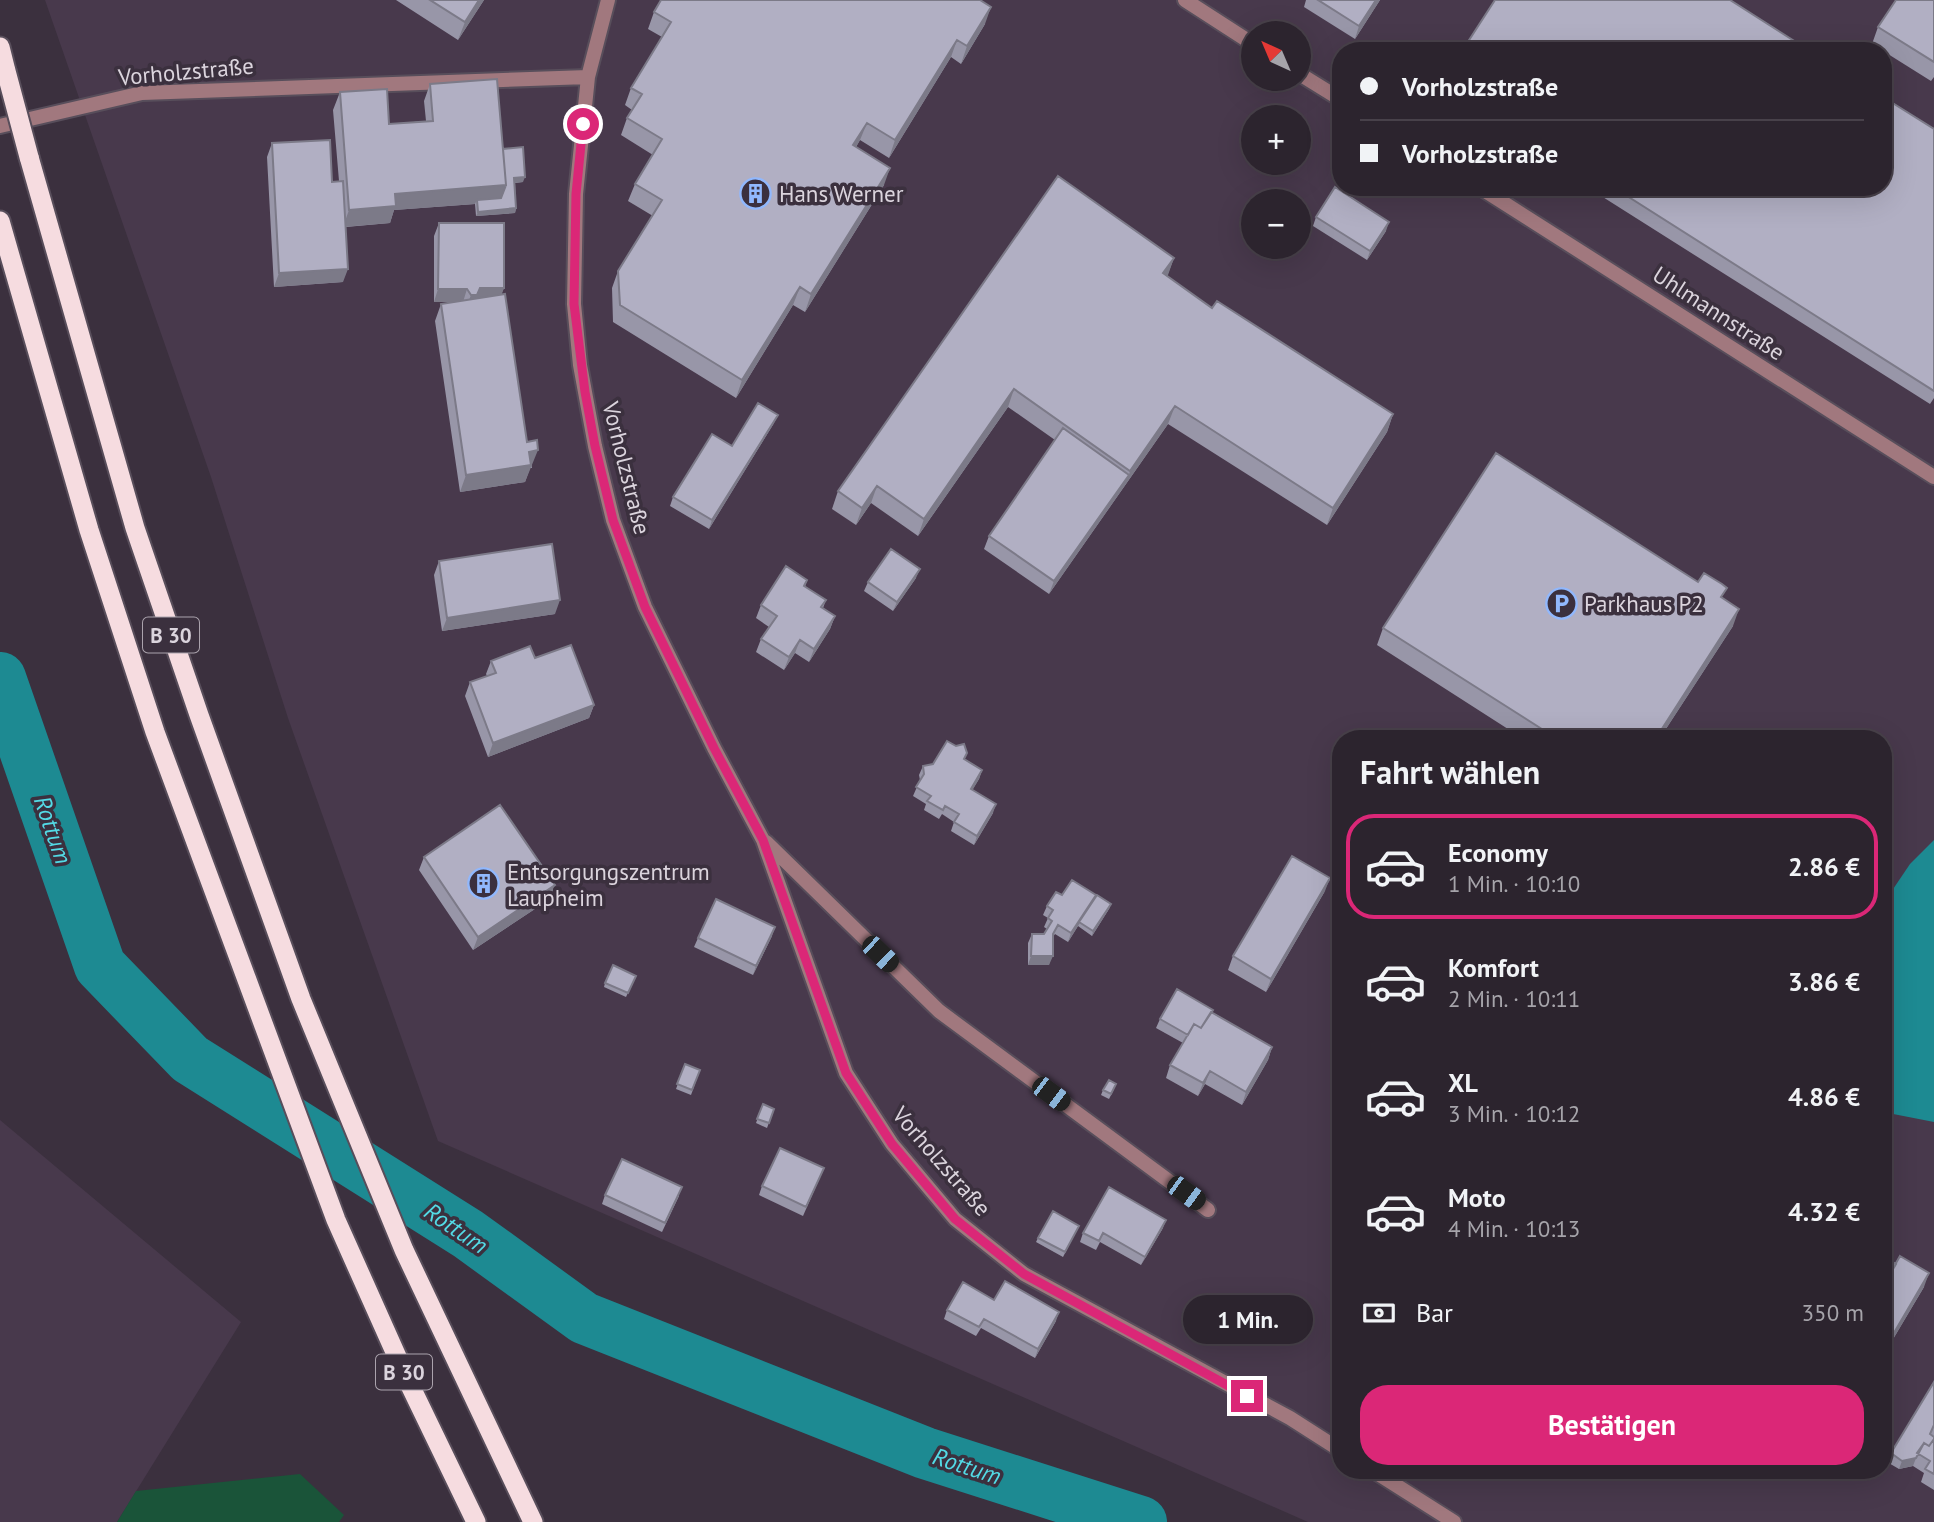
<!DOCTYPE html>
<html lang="de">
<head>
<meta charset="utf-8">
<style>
  :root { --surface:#2c242e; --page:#38303a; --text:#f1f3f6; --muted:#a6a4aa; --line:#48414a; --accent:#db2777 }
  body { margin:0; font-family:"PT Sans",sans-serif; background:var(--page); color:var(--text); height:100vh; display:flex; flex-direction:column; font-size:26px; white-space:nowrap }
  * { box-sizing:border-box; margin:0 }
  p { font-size:23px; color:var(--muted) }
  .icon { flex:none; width:38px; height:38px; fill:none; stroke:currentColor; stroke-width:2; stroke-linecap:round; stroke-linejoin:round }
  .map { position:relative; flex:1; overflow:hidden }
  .side { position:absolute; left:1332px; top:730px; width:560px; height:749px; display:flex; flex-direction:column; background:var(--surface); border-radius:28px; box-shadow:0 7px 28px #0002,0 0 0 2px var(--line) }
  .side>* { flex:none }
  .guide { position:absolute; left:1332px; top:42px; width:560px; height:154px; border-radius:28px; box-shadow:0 7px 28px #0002,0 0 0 2px var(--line); display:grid; align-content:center; height:154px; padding:0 28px; background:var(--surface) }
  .needle { width:46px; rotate:316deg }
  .tools { position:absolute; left:1241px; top:21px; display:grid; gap:14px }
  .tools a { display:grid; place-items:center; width:70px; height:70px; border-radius:50%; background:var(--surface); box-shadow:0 7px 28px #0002,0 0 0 2px var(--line); font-size:35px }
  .end { position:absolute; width:32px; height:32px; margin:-16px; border:9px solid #db2777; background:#fff; box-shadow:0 0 0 4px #fff }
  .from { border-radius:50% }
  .bubble { position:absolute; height:49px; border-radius:24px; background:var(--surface); box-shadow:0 7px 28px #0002,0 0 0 2px var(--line); font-size:23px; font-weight:700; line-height:49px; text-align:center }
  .car { position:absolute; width:21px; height:42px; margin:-21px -10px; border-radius:9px; box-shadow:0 0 5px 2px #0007; background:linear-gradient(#222 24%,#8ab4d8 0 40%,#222 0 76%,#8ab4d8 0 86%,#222 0) }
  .guide b { display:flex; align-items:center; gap:24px; height:66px; font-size:26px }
  .guide b+b { border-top:2px solid var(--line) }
  .guide i { width:18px; height:18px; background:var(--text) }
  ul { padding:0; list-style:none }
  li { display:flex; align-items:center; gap:21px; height:105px; margin:0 14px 10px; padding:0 14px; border:4px solid transparent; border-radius:28px }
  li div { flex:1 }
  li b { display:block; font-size:26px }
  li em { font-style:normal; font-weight:700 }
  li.active { border-color:var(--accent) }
  li>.icon { width:63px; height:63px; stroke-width:1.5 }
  h2 { padding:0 28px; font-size:32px; line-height:84px }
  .pay { display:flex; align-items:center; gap:18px; height:77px; padding:0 28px; font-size:26px }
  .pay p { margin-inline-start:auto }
  .cta { display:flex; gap:14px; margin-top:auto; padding:14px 28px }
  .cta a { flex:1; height:80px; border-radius:28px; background:var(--accent); color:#fff; font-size:28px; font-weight:700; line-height:80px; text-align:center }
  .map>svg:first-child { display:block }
  .built { fill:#48394c; fill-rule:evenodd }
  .green { fill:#1a5439 }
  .water { fill:#1d8a92 }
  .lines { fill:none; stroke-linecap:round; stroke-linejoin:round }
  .river { stroke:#1d8a92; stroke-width:52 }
  .minor-casing { stroke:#584e5b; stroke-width:18 }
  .trunk-casing { stroke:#584e5b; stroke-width:23 }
  .minor { stroke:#a1787e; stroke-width:14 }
  .trunk { stroke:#f6dce0; stroke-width:19 }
  .trunk-bridge-casing { stroke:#584e5b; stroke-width:23; stroke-linecap:butt }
  .trunk-bridge { stroke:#f6dce0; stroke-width:19 }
  .wall { fill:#9896a8 }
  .shaded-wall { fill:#7c7a88 }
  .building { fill:#b1afc3; stroke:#7c7a88; stroke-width:2 }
  .route { stroke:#db2777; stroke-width:9 }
  .labels { text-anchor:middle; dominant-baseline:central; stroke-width:7; stroke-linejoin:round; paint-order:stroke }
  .shield { fill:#3b303e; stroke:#aba3ad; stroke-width:2 }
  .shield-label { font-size:21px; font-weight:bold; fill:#dbd4dd }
  .street-label { font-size:23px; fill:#dbd4dd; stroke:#3b303e }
  .poi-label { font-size:23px; fill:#dbd4dd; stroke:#3b303e; text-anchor:start }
  .water-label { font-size:24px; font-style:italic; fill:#53dae5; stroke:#3b303e }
</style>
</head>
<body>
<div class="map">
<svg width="1934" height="1522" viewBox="0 0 1934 1522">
  <rect width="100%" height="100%" fill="#3b303e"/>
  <path class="built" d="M 45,0 L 1934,0 L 1934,1522 L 1308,1522 L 438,1141 L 288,718 L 211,477 ZM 1253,33 L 1298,33 L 1298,79 L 1253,79 ZM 1340,51 L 1883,51 L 1883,187 L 1340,187 ZM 1253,117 L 1298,117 L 1298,163 L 1253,163 ZM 1253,201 L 1298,201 L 1298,247 L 1253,247 ZM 1340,738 L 1883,738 L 1883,1470 L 1340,1470 Z
    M 0,1120 L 241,1322 L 117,1522 L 0,1522 Z"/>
  <path class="green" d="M 300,1474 L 344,1515 L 339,1522 L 117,1522 L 136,1491 Z"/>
  <path class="water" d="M 1934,840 L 1934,1122 L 1883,1112 L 1883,904 L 1910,864 Z"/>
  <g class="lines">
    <path class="river" d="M 0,678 L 100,966 L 190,1059 L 468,1234 L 584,1318 L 925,1453 L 1141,1522"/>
    <defs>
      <path id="minor" d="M 608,0 L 588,77 L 576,194 L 574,304 L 580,365 L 595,446 L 613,520 L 645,607 L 714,748 L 763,840 L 846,1073 L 892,1144 L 955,1219 L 1024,1274 L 1290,1418 L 1340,1450
        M 1185,0 L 1253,44
        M 1298,73 L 1340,99
        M 0,126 L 142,93 L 588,77
        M 1479,187 L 1934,477
        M 766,842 L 939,1011 L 1208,1210
        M 1372,1470 L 1454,1522"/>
      <path id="trunk" d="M 0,47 L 6,71
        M 29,157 L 135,528 L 199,715 L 301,999 L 404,1250 L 533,1522
        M 0,221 L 89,530 L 155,732 L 336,1220 L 407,1379 L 476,1522"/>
    </defs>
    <use href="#minor" class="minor-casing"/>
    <use href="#trunk" class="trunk-casing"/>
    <use href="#minor" class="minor"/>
    <use href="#trunk" class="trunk"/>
    <defs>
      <path id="trunk-bridge" d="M 6,71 L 29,157"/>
    </defs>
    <use href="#trunk-bridge" class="trunk-bridge-casing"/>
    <use href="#trunk-bridge" class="trunk-bridge"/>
  </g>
  <path class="wall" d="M 396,0 L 484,0 L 458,40 Z
    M 1306,0 L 1380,0 L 1355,39 L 1304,7 Z
    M 1934,0 L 1934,77 L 1931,81 L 1872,44 L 1878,27 Z
    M 654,12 L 985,24 L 961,64 L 951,57 L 889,158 L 860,140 L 856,147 L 884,185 L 805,312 L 793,305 L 736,398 L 613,322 L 612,288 L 618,271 L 653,216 L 628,201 L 635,184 L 653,155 L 621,135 L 627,118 L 632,110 L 625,105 L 631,88 L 662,37 L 648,29 Z
    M 430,84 L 503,149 L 523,182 L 515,183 L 516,208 L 515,213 L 476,216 L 475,204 L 394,210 L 390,223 L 346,227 L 343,282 L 274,287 L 267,157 L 272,143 L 332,182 L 339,181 L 333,110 L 340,92 L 389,124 L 426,121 L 424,101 Z
    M 1934,129 L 1934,398 L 1930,404 L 1587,187 L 1883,187 Z
    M 1316,217 L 1386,231 L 1367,260 L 1313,226 Z
    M 439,223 L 504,288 L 501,294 L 532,468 L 530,468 L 525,482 L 460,492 L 435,321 L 441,304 L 452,302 L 434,302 L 434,236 Z
    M 1174,258 L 1167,276 L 1212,308 L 1393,414 L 1387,432 L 1327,525 L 1168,424 L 1049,594 L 984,549 L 989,536 L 1055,440 L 1008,407 L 918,536 L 871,503 L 856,525 L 832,509 L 838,491 Z
    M 774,423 L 709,529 L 670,506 L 673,497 L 732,446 Z
    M 439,561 L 555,614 L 442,631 L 434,575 Z
    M 916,578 L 893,611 L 864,591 L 868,582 Z
    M 807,580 L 805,587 L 826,600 L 823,608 L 835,616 L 830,629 L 809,662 L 795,653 L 784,670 L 756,652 L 761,639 L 769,627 L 756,618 L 761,605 Z
    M 1698,582 L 1723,598 L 1733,626 L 1660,738 L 1522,738 L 1377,645 L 1383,628 Z
    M 535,658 L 594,705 L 589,718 L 488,757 L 465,696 L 470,682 L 487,676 L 486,674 L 491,661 Z
    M 965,759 L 982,770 L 979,779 L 972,790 L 993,813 L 974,845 L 951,831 L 954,822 L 942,814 L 939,819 L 924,810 L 926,804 L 913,796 L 920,780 L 919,775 L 923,766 Z
    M 424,857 L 550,899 L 473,950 L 419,870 Z
    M 1325,891 L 1266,992 L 1228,970 L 1233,956 Z
    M 1062,895 L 1096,895 L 1111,904 L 1109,909 L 1092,936 L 1078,926 L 1068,942 L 1055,934 L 1053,937 L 1049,965 L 1028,965 L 1028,943 L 1032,934 L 1044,934 L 1047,929 L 1044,927 L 1048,918 L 1043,915 L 1047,906 Z
    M 772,936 L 753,975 L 694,947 L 698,938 Z
    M 634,980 L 626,997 L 604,987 L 605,983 Z
    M 1212,1012 L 1272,1047 L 1268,1060 L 1242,1105 L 1205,1084 L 1198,1096 L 1166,1078 L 1170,1065 L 1183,1043 L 1156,1028 L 1160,1019 Z
    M 685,1064 L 700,1070 L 691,1095 L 676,1089 Z
    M 1114,1089 L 1109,1099 L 1101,1095 L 1103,1090 Z
    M 763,1104 L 774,1109 L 767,1128 L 756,1123 Z
    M 824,1168 L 803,1216 L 759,1195 L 762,1186 Z
    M 605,1195 L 679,1196 L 662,1232 L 602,1204 Z
    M 1079,1226 L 1063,1257 L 1036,1242 L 1038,1238 Z
    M 1163,1228 L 1141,1265 L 1100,1242 L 1096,1250 L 1080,1242 L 1083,1233 Z
    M 1883,1256 L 1924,1287 L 1883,1356 Z
    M 994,1300 L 1056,1321 L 1035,1358 L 981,1328 L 976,1336 L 944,1319 L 947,1310 Z
    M 1934,1382 L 1934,1490 L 1921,1482 L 1924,1473 L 1913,1466 L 1899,1469 L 1887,1462 L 1891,1453 Z"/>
  <path class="shaded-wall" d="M 479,0 L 484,0 L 458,40 L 465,22 Z
    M 1376,0 L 1380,0 L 1355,39 L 1359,26 Z
    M 991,7 L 985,24 L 961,64 L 967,46 Z
    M 957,40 L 951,57 L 889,158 L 895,140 Z
    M 867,123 L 860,140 L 847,162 L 853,145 Z
    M 890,168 L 884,185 L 805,312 L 811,294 Z
    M 525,177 L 523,182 L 513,183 L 514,178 Z
    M 506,185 L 499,202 L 477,200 L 475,204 L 394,210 L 390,223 L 343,227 L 349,210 L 395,194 Z
    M 516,208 L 515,213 L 476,216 L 478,212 Z
    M 1389,222 L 1386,231 L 1367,260 L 1370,251 Z
    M 1174,258 L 1168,275 L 1157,290 L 1163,273 Z
    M 348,269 L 343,282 L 274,287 L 279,273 Z
    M 800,287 L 793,305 L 736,398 L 742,380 Z
    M 480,288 L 504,288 L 499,302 L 466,308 L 471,295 Z
    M 438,289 L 467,289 L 463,302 L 434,302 Z
    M 1014,389 L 1008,407 L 918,536 L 924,519 Z
    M 1175,406 L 1168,424 L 1049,594 L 1054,581 L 1129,475 L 1130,471 Z
    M 1393,414 L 1387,432 L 1327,525 L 1333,508 Z
    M 778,415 L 774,423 L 709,529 L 712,520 Z
    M 538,450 L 525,482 L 460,492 L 466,475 L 529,452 Z
    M 877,486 L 871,503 L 856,525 L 862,508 Z
    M 920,569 L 916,578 L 893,611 L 897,602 Z
    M 560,600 L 555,614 L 442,631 L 447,618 Z
    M 1739,609 L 1733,626 L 1660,738 L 1656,738 Z
    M 835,616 L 830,629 L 809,662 L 814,649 Z
    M 800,640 L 795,653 L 784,670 L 789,657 Z
    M 594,705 L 589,718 L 488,757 L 493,743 Z
    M 982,770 L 979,779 L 968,798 L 971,789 Z
    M 996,804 L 993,813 L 974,845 L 977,836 Z
    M 1330,878 L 1325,891 L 1266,992 L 1271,979 Z
    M 555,885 L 550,899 L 473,950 L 478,937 Z
    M 1096,895 L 1078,926 L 1068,942 L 1071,933 Z
    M 1111,904 L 1109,909 L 1092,936 L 1093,931 Z
    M 775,927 L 772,936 L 753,975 L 756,966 Z
    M 1031,956 L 1053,956 L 1049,965 L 1028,965 Z
    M 1272,1047 L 1268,1060 L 1242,1105 L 1246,1092 Z
    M 1210,1071 L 1205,1084 L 1198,1096 L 1203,1083 Z
    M 1166,1220 L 1163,1228 L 1141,1265 L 1145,1257 Z
    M 1929,1273 L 1924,1287 L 1883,1356 L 1888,1343 Z
    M 1059,1312 L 1056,1321 L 1035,1358 L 1038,1349 Z
    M 1916,1458 L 1913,1466 L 1899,1469 L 1902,1461 Z"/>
  <path class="building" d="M 430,0 L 479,0 L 465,22 Z
    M 661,0 L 980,0 L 991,7 L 967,46 L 957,40 L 895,140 L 867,123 L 853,145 L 890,168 L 811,294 L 800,287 L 742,380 L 620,305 L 618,271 L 662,200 L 635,184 L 662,139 L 627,118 L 642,94 L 631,88 L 671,22 L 654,12 Z
    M 1318,0 L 1376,0 L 1359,26 Z
    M 1495,0 L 1730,0 L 1810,51 L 1462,51 Z
    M 1896,0 L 1934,0 L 1934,62 L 1878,27 Z
    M 497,79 L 506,185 L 395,194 L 396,206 L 349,210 L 340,92 L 387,89 L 389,124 L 433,121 L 430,84 Z
    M 1883,97 L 1934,129 L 1934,391 L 1613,187 L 1883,187 Z
    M 330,140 L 332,182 L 343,181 L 348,269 L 279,273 L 272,143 Z
    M 523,147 L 525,177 L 514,178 L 516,208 L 478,212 L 477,200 L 501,198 L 506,185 L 503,149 Z
    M 1058,176 L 1174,258 L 1163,273 L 1212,308 L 1217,301 L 1393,414 L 1333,508 L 1175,406 L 1130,471 L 1014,389 L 924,519 L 877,486 L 862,508 L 838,491 Z
    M 1335,187 L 1389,222 L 1370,251 L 1316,217 Z
    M 439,223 L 504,223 L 504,288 L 480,288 L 477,295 L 471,295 L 467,289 L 438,289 Z
    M 505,294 L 527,442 L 537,440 L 538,450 L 529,452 L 531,465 L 466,475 L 441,304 Z
    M 758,403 L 778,415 L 712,520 L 673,497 L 712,434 L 732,446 Z
    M 1063,428 L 1129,475 L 1054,581 L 989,536 Z
    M 1496,453 L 1698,582 L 1704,573 L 1722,584 L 1727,588 L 1721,597 L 1739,609 L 1656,738 L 1556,738 L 1383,628 Z
    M 552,544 L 560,600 L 447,618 L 439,561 Z
    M 891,549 L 920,569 L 897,602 L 868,582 Z
    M 786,566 L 807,580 L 804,586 L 826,600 L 821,607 L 835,616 L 814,649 L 800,640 L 789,657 L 761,639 L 777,616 L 761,605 Z
    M 571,645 L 594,705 L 493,743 L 470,682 L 496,673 L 491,661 L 530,646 L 535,658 Z
    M 947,741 L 956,746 L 964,744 L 967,753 L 964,759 L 982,770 L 971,789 L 996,804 L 977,836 L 954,822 L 959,814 L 945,806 L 943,810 L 927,801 L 931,796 L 916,787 L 924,774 L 923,766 L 933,764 Z
    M 500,805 L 555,885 L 478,937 L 424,857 Z
    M 1292,856 L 1330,878 L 1271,979 L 1233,956 Z
    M 1072,880 L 1096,895 L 1071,933 L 1058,925 L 1053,934 L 1053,956 L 1031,956 L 1032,934 L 1044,934 L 1052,921 L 1048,918 L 1053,910 L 1047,906 L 1056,892 L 1062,895 Z
    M 1097,895 L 1111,904 L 1093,931 L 1079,922 Z
    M 716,899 L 775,927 L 756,966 L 698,938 Z
    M 613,965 L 636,976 L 628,993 L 605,983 Z
    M 1177,989 L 1213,1010 L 1201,1028 L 1194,1024 L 1188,1035 L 1160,1019 Z
    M 1211,1012 L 1272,1047 L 1246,1092 L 1210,1071 L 1203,1083 L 1170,1065 L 1194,1024 L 1201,1028 Z
    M 685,1064 L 700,1070 L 692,1090 L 677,1084 Z
    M 1109,1080 L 1116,1084 L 1111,1094 L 1103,1090 Z
    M 763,1104 L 774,1109 L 769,1123 L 757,1119 Z
    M 780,1148 L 824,1168 L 806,1207 L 762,1186 Z
    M 622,1159 L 682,1187 L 665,1223 L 605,1195 Z
    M 1109,1187 L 1166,1220 L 1145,1257 L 1103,1233 L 1099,1241 L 1083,1233 Z
    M 1053,1211 L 1079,1226 L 1065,1252 L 1038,1238 Z
    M 1883,1256 L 1896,1264 L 1887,1279 L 1883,1277 Z
    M 1900,1256 L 1929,1273 L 1888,1343 L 1883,1340 L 1883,1277 L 1887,1279 Z
    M 1005,1281 L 1059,1312 L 1038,1349 L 984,1319 L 979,1327 L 947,1310 L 963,1282 L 994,1300 Z
    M 1934,1382 L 1934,1425 L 1930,1434 L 1934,1437 L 1934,1439 L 1929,1446 L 1924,1443 L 1916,1458 L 1902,1461 L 1891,1453 Z
    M 1934,1439 L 1934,1474 L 1925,1469 L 1930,1461 L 1917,1453 L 1924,1443 L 1929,1446 Z"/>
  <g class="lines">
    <path class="route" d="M 583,124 L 576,194 L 574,304 L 585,392 L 595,446 L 613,520 L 645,607 L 714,748 L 763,840 L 846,1073 L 892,1144 L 955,1219 L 1024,1274 L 1247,1396"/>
  </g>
  <defs>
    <symbol id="building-ring" viewBox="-11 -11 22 22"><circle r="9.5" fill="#3b303e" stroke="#91b8fd" stroke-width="1.5"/><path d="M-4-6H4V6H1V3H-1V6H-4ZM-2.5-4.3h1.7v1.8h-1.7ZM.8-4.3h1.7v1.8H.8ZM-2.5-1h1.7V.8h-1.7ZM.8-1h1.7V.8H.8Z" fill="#91b8fd"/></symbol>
    <symbol id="parking-ring" viewBox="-11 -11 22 22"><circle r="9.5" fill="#3b303e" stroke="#91b8fd" stroke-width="1.5"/><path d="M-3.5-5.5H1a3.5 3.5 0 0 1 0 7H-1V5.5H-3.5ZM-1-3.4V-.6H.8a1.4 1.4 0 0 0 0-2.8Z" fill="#91b8fd"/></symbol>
  </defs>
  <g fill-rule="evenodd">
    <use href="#building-ring" x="738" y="176" width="35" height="35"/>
    <use href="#parking-ring" x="1544" y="586" width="35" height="35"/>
    <use href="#building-ring" x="466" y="866" width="35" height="35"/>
  </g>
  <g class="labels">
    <g class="shield">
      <rect x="143" y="617.5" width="56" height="35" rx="5"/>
      <rect x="376" y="1354.5" width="56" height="35" rx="5"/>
    </g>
    <g class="shield-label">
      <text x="171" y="635">B 30</text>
      <text x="404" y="1372">B 30</text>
    </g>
    <g class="street-label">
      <text transform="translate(186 71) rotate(-5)">Vorholzstraße</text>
      <text transform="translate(1719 313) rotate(33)">Uhlmannstraße</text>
      <text transform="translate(627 468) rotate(76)">Vorholzstraße</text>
      <text transform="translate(942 1161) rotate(49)">Vorholzstraße</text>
    </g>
    <g class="poi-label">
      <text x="779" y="193">Hans Werner</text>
      <text x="1584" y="603">Parkhaus P2</text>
      <text x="507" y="871">Entsorgungszentrum<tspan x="507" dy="26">Laupheim</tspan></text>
    </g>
    <g class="water-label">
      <text transform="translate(53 830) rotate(71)">Rottum</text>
      <text transform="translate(456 1228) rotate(34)">Rottum</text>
      <text transform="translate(967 1466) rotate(18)">Rottum</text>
    </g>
  </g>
</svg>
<div class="tools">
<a><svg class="needle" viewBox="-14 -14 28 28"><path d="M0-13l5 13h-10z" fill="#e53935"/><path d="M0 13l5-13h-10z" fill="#a6a4aa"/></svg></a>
<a>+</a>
<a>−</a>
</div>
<i class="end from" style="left:583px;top:124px"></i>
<i class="end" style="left:1247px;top:1396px"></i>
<div class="bubble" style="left:1183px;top:1295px;width:130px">1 Min.</div>
<i class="car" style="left:880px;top:954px;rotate:134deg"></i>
<i class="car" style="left:1051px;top:1094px;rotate:127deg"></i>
<i class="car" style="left:1186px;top:1193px;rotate:126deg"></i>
<div class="guide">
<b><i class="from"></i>Vorholzstraße</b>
<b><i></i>Vorholzstraße</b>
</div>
<section class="side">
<h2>Fahrt wählen</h2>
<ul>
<li class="active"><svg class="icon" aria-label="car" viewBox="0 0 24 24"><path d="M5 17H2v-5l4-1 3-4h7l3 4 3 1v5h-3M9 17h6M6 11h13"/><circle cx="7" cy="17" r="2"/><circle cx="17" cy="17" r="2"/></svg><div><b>Economy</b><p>1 Min. · 10:10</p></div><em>2.86 €</em></li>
<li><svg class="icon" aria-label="car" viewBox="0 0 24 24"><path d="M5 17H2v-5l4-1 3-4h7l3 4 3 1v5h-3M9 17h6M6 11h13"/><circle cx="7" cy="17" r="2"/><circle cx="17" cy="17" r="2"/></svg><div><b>Komfort</b><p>2 Min. · 10:11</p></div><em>3.86 €</em></li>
<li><svg class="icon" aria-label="car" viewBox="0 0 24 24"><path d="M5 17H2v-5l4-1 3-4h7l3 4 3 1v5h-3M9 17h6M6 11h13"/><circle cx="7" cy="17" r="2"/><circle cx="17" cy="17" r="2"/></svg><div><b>XL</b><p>3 Min. · 10:12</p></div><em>4.86 €</em></li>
<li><svg class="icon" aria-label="car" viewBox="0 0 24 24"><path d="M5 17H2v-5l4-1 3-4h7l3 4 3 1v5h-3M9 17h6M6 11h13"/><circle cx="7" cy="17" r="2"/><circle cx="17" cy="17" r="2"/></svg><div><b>Moto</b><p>4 Min. · 10:13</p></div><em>4.32 €</em></li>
</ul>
<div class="pay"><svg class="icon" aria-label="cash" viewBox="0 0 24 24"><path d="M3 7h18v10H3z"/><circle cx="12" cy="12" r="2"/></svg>Bar<p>350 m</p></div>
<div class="cta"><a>Bestätigen</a></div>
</section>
</div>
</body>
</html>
